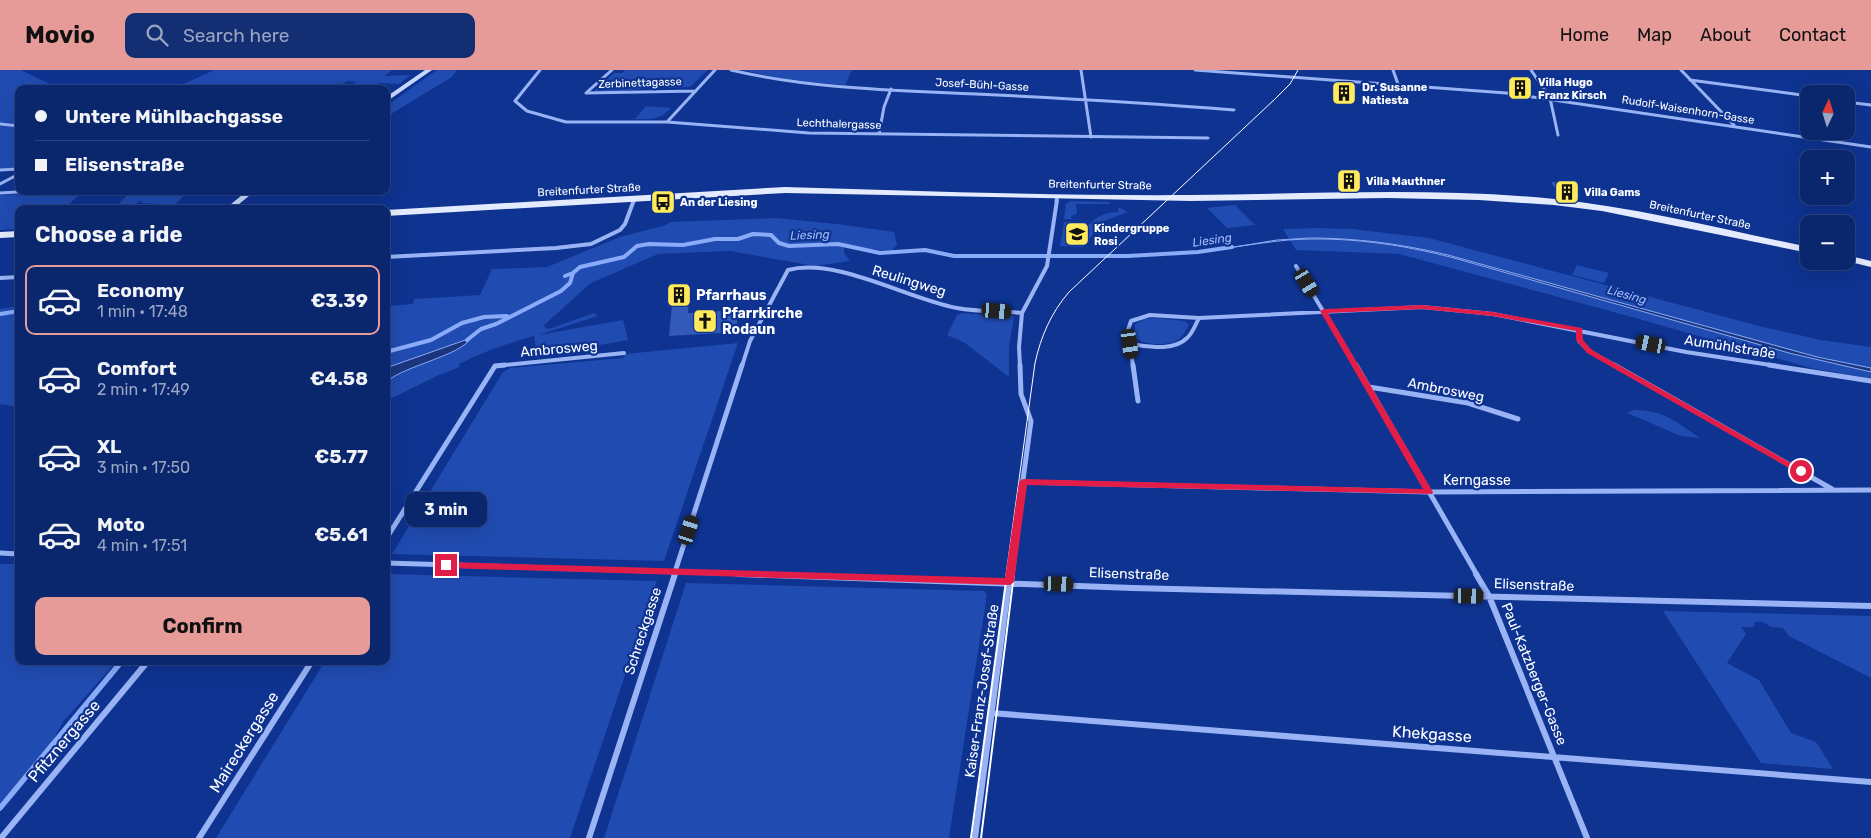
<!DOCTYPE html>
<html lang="en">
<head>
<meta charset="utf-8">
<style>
  :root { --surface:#0a266d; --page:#132e72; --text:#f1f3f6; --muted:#99a5c2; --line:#2a4380; --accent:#e69b98 }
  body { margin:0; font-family:Rubik,sans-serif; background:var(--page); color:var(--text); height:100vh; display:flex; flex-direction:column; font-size:19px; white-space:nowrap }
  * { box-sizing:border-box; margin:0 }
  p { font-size:16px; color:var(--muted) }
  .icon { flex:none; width:28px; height:28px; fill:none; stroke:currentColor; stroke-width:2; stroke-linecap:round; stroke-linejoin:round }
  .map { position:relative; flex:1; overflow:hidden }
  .details { position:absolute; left:15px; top:135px; width:375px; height:460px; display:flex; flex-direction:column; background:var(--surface); border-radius:10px; box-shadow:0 5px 20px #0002,0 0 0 1px var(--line) }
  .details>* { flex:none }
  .top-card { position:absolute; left:15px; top:15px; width:375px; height:110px; border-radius:10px; box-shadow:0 5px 20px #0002,0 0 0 1px var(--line); display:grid; align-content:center; height:110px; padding:0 20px; background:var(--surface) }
  .needle { width:32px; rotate:4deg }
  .controls { position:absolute; left:1800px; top:15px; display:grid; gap:10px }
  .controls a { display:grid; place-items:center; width:55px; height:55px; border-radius:10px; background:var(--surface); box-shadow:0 5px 20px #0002,0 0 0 1px var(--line); font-size:25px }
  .end { position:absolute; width:22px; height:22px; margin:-11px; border:6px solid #e11d48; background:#fff; box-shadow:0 0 0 2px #fff }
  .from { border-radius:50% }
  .bubble { position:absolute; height:35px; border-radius:10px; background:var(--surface); box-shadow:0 5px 20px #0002,0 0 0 1px var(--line); font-size:16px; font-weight:700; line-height:35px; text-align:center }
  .car { position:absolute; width:15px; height:30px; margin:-15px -8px; border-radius:6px; box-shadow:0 0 4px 1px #0007; background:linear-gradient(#222 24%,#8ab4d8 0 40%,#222 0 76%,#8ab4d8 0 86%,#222 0) }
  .top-card b { display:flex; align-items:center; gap:18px; height:48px; font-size:19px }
  .top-card b+b { border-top:1px solid var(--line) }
  .top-card i { width:12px; height:12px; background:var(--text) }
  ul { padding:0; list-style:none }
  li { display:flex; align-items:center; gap:15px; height:70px; margin:0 10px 8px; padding:0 10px; border:2px solid transparent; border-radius:10px }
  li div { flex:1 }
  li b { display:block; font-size:19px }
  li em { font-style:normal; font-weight:700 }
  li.on { border-color:var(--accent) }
  li>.icon { width:45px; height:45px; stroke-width:1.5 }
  h2 { padding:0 20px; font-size:22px; line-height:60px }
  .button { display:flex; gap:10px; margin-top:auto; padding:10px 20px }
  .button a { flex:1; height:58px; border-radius:10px; background:var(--accent); color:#111; font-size:20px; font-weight:700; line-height:58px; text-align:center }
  header { display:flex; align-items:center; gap:30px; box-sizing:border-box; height:70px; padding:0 25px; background:var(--accent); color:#111 }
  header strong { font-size:24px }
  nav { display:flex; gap:28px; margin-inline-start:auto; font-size:18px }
  .search { width:350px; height:45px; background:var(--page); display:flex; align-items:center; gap:12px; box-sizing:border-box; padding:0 18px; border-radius:10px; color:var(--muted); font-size:19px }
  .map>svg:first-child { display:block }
  .green { fill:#204bb1 }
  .water { fill:#1b367d; stroke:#8aabf8 }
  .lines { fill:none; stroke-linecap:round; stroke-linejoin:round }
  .stream-far1 { stroke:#8aabf8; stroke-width:4 }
  .stream { stroke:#8aabf8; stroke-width:5.5 }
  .building { fill:#3359b9 }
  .street-far3 { stroke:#99b3f4; stroke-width:3 }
  .street-far2 { stroke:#99b3f4; stroke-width:4 }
  .street-far1 { stroke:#99b3f4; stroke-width:5 }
  .street { stroke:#99b3f4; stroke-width:6 }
  .secondary { fill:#c8d7fd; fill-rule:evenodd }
  .primary { fill:#e5ebff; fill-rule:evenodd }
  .tram-far1 { stroke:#fff; stroke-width:1 }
  .tram { stroke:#fff; stroke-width:2 }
  .route { fill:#e11d48 }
  .labels { text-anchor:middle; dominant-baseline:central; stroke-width:4.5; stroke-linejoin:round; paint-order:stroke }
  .far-poi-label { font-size:11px; font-weight:bold; fill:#fff; stroke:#0e3391; text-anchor:start }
  .far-street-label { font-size:11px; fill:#fff; stroke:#0e3391 }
  .far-water-label { font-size:12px; font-style:italic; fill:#a4befb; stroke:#0e3391 }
  .street-label { font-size:14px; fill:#fff; stroke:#0e3391 }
  .poi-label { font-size:14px; font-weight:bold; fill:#fff; stroke:#0e3391; text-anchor:start }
  .near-street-label { font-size:16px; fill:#fff; stroke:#0e3391 }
</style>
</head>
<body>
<header>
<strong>Movio</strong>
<div class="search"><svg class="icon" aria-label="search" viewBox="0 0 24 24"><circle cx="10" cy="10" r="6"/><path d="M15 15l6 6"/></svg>Search here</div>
<nav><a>Home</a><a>Map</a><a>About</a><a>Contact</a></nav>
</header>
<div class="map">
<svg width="1871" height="768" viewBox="0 0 1871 768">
  <rect width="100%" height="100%" fill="#0e3391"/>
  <path class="green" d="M 0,0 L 21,0 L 60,19 L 19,19 L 19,54 L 0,53 Z
    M 214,0 L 392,0 L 385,6 L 411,5 L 399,14 L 380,13 L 370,16 L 361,15 L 357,17 L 364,19 L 344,19 L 357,12 L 348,11 L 332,19 L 218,19 L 223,16 L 216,15 L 205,19 L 175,18 Z
    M 437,0 L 457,0 L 452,7 L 386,47 L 386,36 Z
    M 625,0 L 708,0 L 690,17 L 665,18 L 666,15 C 642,18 618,24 594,21 L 614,3 L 622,3 Z
    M 742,0 L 852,0 L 845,15 L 795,11 Z
    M 646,36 L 671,38 C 658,51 652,49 635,49 Z
    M 0,56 L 19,57 L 19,98 L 0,99 Z
    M 83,121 L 64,139 L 19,139 L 19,159 L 0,160 L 0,125 Z
    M 131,121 L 188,121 L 171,139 L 142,139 L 156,137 L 159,134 L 141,133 L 142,131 L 138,132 L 135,135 L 125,136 L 122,139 L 114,139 Z
    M 1071,131 L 1109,132 L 1110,134 L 1076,134 L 1077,144 L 1071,146 L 1072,149 L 1064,149 L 1066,134 Z
    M 1235,135 L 1255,155 L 1227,158 L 1207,138 Z
    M 1119,137 L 1127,142 L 1102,152 L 1083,177 L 1060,176 L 1064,152 L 1090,154 C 1097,145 1109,142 1118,142 Z
    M 776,148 L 837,154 L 894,162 L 897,175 L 891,181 L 844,177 L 844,183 L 850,191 L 815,196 L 730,181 L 658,184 L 591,213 L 543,256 L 549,259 L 594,243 L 598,246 L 538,265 L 623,250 L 628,270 L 537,286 L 534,266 C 506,274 486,281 459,294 L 460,297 L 439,305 L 386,331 L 386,236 L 413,234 L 414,229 L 480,225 L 492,199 L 547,197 L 620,167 L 666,155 L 670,152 Z
    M 1318,158 L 1352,159 L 1429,168 L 1763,257 L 1821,270 L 1871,277 L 1871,309 L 1811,298 L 1632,247 L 1399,184 L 1296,180 L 1283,159 Z
    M 1577,195 L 1609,203 L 1604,213 L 1572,205 Z
    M 19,236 L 19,337 L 0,334 L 0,239 Z
    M 962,243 L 1003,246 L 1011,244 L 1014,247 L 1009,277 L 1009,307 L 965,273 L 947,265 L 957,245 Z
    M 1155,248 L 1185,251 L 1189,255 C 1186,259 1184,265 1180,268 C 1171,277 1144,275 1134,268 L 1135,254 L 1145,249 Z
    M 738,273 L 664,491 L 392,484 L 503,302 L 510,298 L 623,288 L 625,284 Z
    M 1634,340 C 1663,340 1677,352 1700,368 L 1681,366 L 1627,343 Z
    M 0,494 L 19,494 L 19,591 L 117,591 L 63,652 L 52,672 L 0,733 Z
    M 386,504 L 657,511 L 570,768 L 216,768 L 325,591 L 386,591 Z
    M 686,513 L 984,521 L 987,524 L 949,768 L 604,768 Z
    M 1663,541 L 1871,546 L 1871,608 L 1789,566 L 1783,558 L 1771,557 L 1763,552 L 1755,552 L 1754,557 L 1741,557 L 1746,564 L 1727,593 L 1759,610 L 1791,663 L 1816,672 L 1833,699 L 1761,693 Z"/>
  <path class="water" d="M 1310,168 C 1357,168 1402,174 1448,185 L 1817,287 L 1871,298 L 1871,302 L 1789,283 L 1454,188 C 1400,174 1344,166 1288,170 C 1268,172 1248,175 1228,178 L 1277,170 Z
    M 471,268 C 460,286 406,295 386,312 L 386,298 Z"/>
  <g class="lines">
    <path class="stream-far1" d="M 565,206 L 573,203
      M 0,244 L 19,241
      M 467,270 L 481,259 L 496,254 L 561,221 L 570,213 L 573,203 L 580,197 L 624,187 L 637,176 L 649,174 L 683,175 L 715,169 L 738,169 L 753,164 L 771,165 L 779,173 L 789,176 L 838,174 L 880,183 L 925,180 L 954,186 L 1128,186 L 1198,182 L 1232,177
      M 386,282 L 431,270 L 462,253 L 484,247 L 507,246"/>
    <path class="stream" d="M 0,738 L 122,591"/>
  </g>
  <path class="building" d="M 1551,112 L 1569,113 L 1578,126 L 1561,127 Z
    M 690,215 L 688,243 L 737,240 L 737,262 L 669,266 L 672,235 L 668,236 L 670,216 Z"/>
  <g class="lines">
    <path class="street-far3" d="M 540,0 L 515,31 L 527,41 L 566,52 L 667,52 L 809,63 L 1208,68
      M 731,0 C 812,19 894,20 976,24 C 1062,28 1148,33 1234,40
      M 1081,0 L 1091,67
      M 1195,0 L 1506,23 L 1871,77
      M 1393,0 L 1398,14
      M 1531,0 L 1550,28 L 1558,65
      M 1681,0 L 1734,55
      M 1690,10 L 1809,26
      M 586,23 L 696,21
      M 586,23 L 612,0
      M 1846,32 L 1871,35
      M 667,52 L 715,0
      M 0,54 L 19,56
      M 879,64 L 884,37 L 891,19
      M 0,100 L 19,99
      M 0,114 L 19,104
      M 0,123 L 33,121
      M 1056,131 L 1057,127"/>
    <path class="street-far2" d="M 386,187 L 556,178 L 591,174 L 620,160 L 625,154 L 634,130
      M 1296,196 L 1356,296
      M 0,208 L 19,207
      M 1580,260 L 1579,271 L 1589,281 L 1616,296
      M 1130,274 C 1147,276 1173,282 1187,268 C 1193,263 1195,255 1199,248
      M 495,296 L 624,283
      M 742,296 L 750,271 L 788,200 C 836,187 908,229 957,238 C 978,242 1001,241 1022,243
      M 1020,296 L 1019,277 L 1022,243 L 1047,196 L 1057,130
      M 1133,296 L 1128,260 L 1131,251 L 1150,245 L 1199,248 L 1422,237 L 1493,244 L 1686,282 L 1777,296"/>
    <path class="street-far1" d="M 1133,295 L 1138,331
      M 1356,295 L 1477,505
      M 1614,295 L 1832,419
      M 1769,295 L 1871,311
      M 1369,317 L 1468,333 L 1518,349
      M 1023,412 L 1429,422 L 1871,420
      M 386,469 L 495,296 L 505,295
      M 0,483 L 19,484
      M 386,493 L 781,505
      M 674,505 L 742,295
      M 1010,505 L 1031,351 L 1021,324 L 1020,295"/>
    <path class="street" d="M 739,504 L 1133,518 L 1871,536
      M 1476,504 L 1489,526 L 1587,768
      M 991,643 L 1871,712
      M 1,768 L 148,591
      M 199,768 L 312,591
      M 589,768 L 675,504
      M 975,768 L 1010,504"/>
    <path class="secondary" d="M 425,0 L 432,0 L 386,32 L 386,27 Z
      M 247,121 L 255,121 L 233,139 L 225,139 Z"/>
    <path class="primary" d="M 785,117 C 921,121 1057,126 1193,125 C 1314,124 1435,117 1555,129 C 1640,138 1725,160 1809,177 L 1809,183 L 1602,141 L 1554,135 L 1479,130 L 1387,128 L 1191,131 L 785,123 L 386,146 L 386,140 Z
      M 19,161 L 19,167 L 0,168 L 0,162 Z
      M 1846,185 L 1871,191 L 1871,197 L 1846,191 Z"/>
    <path class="tram-far1" d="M 1006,505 L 1035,293 C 1041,266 1051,243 1069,222 L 1275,29 L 1290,14 L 1298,0
      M 1014,505 L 1019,466"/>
    <path class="tram" d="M 971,768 L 1007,504
      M 981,768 L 1014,504"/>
  </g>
  <path class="route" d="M 1422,235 L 1493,242 L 1582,258 L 1583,270 L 1592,280 L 1805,401 L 1798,403 L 1587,283 L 1576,270 L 1576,261 L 1493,246 L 1422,239 L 1328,243 L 1433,422 L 1432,424 L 1027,415 L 1014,512 L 1010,515 L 446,498 L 441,495 L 446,492 L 1005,508 L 1019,412 L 1023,409 L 1423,419 L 1320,241 L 1324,239 Z"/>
  <defs>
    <symbol id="building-square" viewBox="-11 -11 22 22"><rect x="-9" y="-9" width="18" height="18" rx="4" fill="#ffea5b" stroke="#0e3391"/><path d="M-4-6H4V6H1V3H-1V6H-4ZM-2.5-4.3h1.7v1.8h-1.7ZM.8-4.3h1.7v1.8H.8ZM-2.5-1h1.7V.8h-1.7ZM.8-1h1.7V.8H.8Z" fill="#111"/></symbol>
    <symbol id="bus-square" viewBox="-11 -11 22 22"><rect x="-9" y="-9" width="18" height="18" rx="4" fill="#ffea5b" stroke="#0e3391"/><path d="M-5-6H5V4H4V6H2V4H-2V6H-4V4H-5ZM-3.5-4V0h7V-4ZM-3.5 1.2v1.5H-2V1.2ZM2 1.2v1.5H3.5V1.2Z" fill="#111"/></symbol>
    <symbol id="school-square" viewBox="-11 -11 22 22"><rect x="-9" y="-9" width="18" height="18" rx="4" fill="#ffea5b" stroke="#0e3391"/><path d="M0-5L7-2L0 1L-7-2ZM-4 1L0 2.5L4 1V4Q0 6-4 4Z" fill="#111"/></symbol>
    <symbol id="church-square" viewBox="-11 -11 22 22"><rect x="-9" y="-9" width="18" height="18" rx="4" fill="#ffea5b" stroke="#0e3391"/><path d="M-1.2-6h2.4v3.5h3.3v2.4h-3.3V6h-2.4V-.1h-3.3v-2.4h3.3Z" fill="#111"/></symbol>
  </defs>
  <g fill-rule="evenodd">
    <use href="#building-square" x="1506" y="4" width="28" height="28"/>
    <use href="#building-square" x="1330" y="9" width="28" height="28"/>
    <use href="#building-square" x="1335" y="97" width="28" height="28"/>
    <use href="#building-square" x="1553" y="108" width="28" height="28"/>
    <use href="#bus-square" x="649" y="118" width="28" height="28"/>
    <use href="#school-square" x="1063" y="150" width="28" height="28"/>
    <use href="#building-square" x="665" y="211" width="28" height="28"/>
    <use href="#church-square" x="691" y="237" width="28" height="28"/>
  </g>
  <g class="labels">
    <g class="far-poi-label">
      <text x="1538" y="12">Villa Hugo<tspan x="1538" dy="13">Franz Kirsch</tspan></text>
      <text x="1362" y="17">Dr. Susanne<tspan x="1362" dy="13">Natiesta</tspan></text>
      <text x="1366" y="111">Villa Mauthner</text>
      <text x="1584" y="122">Villa Gams</text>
      <text x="680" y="132">An der Liesing</text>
      <text x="1094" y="158">Kindergruppe<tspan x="1094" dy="13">Rosi</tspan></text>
    </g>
    <g class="far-street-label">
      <text transform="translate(640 13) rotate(-2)">Zerbinettagasse</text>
      <text transform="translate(982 15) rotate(3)">Josef-Bühl-Gasse</text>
      <text transform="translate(1688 40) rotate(9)">Rudolf-Waisenhorn-Gasse</text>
      <text transform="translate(839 54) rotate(2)">Lechthalergasse</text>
      <text transform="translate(1100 115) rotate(1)">Breitenfurter Straße</text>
      <text transform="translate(589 120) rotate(-3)">Breitenfurter Straße</text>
      <text transform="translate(1700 145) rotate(12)">Breitenfurter Straße</text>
    </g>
    <g class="far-water-label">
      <text transform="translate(810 165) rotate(-2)">Liesing</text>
      <text transform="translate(1212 170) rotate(-8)">Liesing</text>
      <text transform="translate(1627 225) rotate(16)">Liesing</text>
    </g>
    <g class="street-label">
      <text transform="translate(909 211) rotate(17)">Reulingweg</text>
      <text transform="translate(1730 277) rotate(9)">Aumühlstraße</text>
      <text transform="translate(559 279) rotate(-5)">Ambrosweg</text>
      <text transform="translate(1446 320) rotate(11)">Ambrosweg</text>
      <text x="1477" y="410">Kerngasse</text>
      <text transform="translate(1129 504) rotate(2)">Elisenstraße</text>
      <text transform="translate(1534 515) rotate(2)">Elisenstraße</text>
      <text transform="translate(643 561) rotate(-72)">Schreckgasse</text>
      <text transform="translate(1534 604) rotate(68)">Paul-Katzberger-Gasse</text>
      <text transform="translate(982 621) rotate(-82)">Kaiser-Franz-Josef-Straße</text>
    </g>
    <g class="poi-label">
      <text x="696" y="225">Pfarrhaus</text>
      <text x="722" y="243">Pfarrkirche<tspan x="722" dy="16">Rodaun</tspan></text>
    </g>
    <g class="near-street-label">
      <text transform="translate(1432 664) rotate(4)">Khekgasse</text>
      <text transform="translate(64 671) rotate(-50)">Pfitznergasse</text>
      <text transform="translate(244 672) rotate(-58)">Maireckergasse</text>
    </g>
  </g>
</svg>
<div class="controls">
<a><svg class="needle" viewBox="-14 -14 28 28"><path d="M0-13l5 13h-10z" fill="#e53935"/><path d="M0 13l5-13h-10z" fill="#99a5c2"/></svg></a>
<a>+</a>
<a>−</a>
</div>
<i class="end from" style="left:1801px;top:401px"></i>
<i class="end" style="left:446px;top:495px"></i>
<div class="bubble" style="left:405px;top:422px;width:82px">3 min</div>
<i class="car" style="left:1307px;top:213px;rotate:149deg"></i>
<i class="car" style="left:997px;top:241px;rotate:95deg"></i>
<i class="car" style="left:1130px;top:274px;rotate:172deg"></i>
<i class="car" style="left:1651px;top:274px;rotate:282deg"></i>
<i class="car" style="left:689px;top:460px;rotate:18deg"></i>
<i class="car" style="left:1059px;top:514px;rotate:92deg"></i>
<i class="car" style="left:1469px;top:526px;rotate:91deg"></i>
<div class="top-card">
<b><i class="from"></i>Untere Mühlbachgasse</b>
<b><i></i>Elisenstraße</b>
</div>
<section class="details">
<h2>Choose a ride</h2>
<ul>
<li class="on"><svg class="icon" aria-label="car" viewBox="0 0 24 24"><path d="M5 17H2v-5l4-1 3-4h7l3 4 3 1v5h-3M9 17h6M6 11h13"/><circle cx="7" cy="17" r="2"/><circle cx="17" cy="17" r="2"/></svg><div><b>Economy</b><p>1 min · 17:48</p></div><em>€3.39</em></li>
<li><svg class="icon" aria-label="car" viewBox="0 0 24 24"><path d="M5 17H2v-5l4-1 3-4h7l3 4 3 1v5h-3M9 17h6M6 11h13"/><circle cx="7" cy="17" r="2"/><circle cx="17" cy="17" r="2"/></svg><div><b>Comfort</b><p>2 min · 17:49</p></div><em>€4.58</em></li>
<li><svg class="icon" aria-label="car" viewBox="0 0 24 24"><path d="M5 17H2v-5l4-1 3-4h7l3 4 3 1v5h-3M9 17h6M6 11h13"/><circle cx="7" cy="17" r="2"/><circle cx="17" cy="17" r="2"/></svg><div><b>XL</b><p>3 min · 17:50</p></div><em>€5.77</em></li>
<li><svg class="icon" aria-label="car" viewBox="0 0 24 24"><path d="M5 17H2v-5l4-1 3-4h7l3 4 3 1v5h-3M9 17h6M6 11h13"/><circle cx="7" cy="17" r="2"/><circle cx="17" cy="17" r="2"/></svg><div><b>Moto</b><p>4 min · 17:51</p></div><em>€5.61</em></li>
</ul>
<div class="button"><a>Confirm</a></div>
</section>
</div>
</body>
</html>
